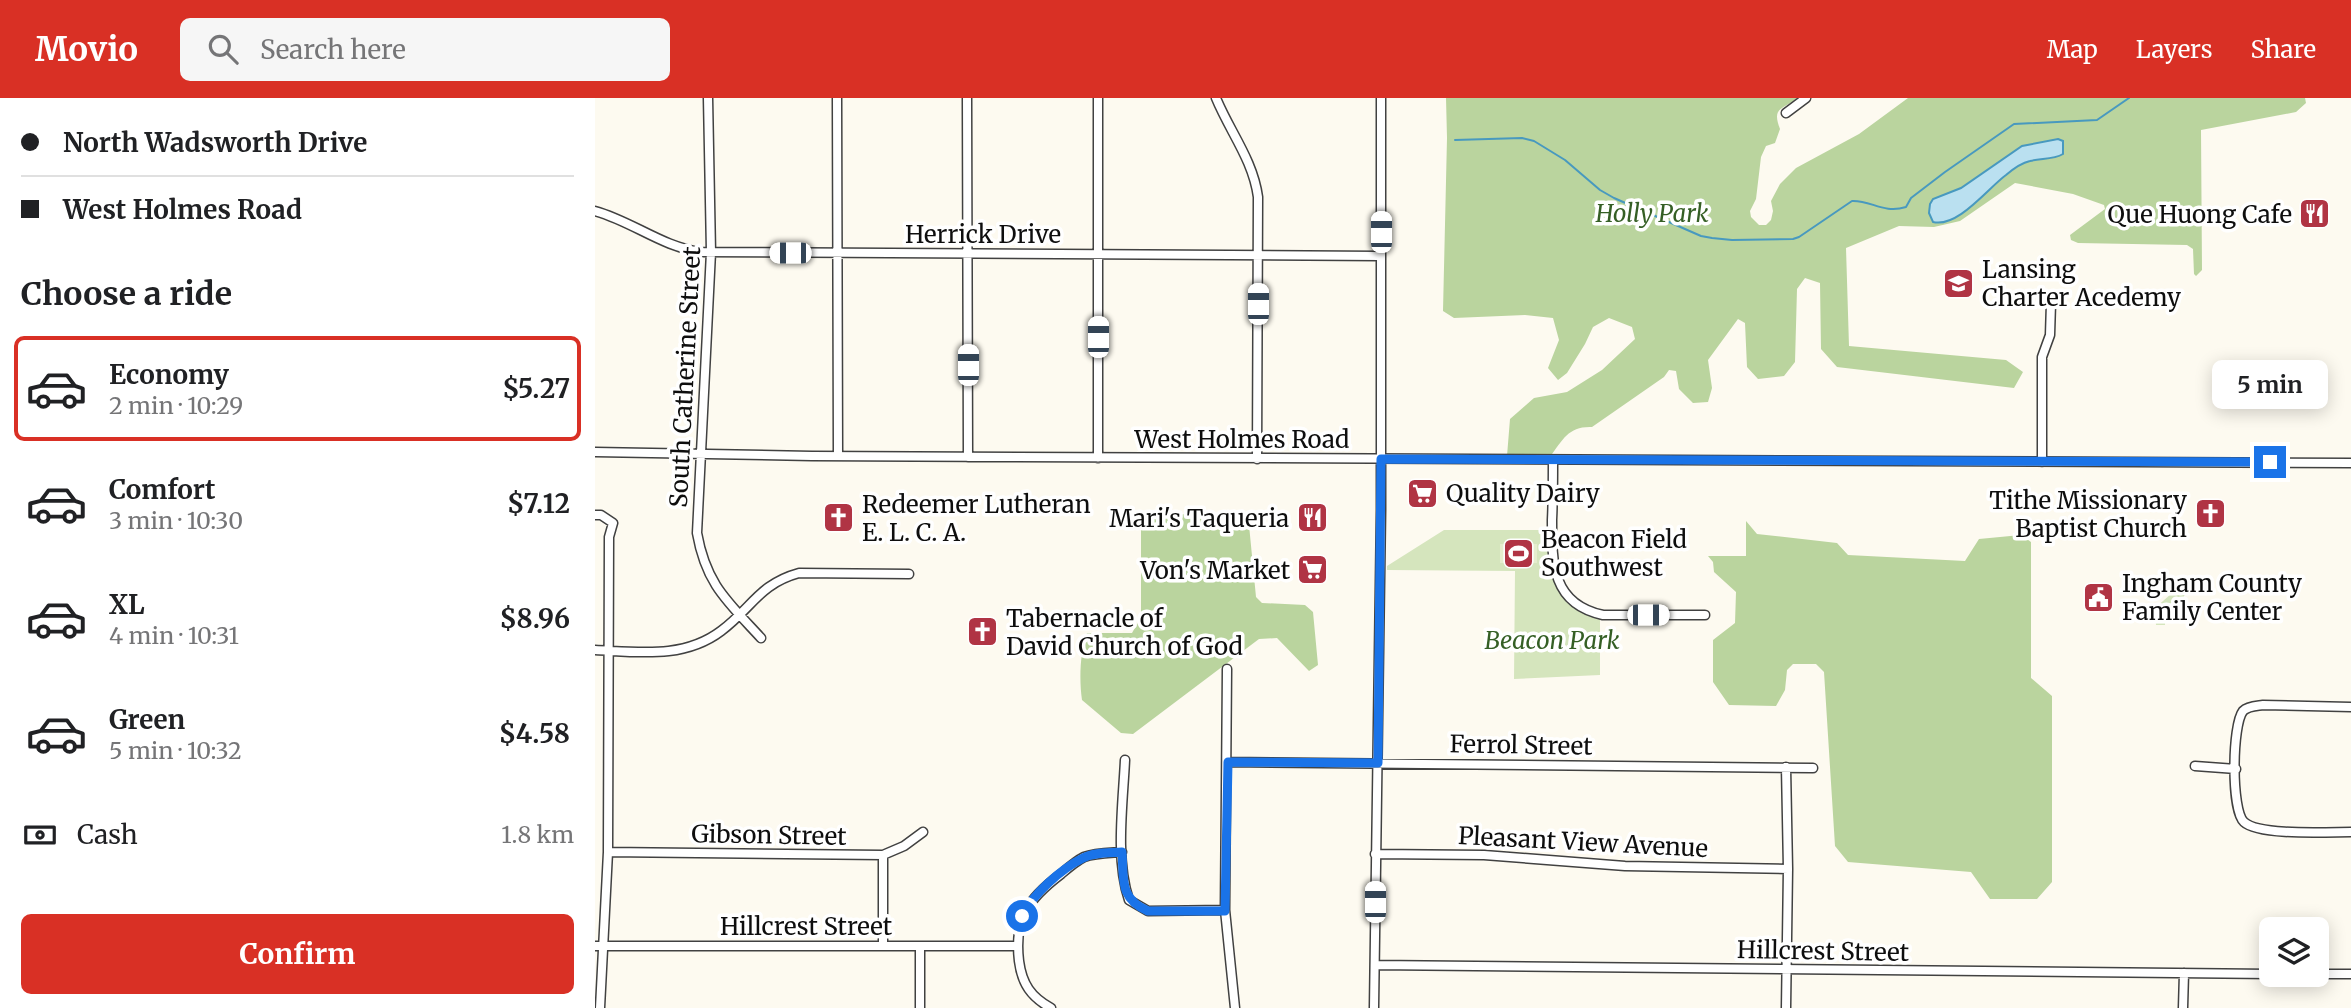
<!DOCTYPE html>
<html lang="en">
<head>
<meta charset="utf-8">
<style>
  :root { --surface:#fff; --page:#f6f6f6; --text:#202124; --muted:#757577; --line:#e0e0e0; --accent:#d93025 }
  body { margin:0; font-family:Merriweather,serif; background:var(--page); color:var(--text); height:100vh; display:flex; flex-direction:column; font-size:26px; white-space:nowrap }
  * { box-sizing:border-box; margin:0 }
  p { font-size:23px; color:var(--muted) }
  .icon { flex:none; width:38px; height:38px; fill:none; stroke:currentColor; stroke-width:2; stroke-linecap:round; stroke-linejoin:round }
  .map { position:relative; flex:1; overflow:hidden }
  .sheet { display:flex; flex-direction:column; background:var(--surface); width:595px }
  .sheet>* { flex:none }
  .top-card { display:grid; align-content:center; height:154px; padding:0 21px; background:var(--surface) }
  .controls { position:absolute; left:1664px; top:819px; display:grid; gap:14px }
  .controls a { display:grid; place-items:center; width:70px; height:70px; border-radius:10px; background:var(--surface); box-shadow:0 4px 18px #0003; font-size:35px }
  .end { position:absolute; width:32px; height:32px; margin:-16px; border:9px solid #1a73e8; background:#fff; box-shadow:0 0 0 4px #fff }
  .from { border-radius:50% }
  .bubble { position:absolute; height:49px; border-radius:10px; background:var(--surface); box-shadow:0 4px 18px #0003; font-size:23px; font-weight:700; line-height:49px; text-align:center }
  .car { position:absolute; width:21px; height:42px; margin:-21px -10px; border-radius:9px; box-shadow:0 0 5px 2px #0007; background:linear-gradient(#fff 24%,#345 0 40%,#fff 0 76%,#345 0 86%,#fff 0) }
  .top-card b { display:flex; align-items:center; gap:24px; height:66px; font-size:26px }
  .top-card b+b { border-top:2px solid var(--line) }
  .top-card i { width:18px; height:18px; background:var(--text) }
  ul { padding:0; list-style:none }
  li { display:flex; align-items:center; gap:21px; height:105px; margin:0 14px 10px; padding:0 7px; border:4px solid transparent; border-radius:10px }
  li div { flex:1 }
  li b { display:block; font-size:26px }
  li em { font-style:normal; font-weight:700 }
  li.on { border-color:var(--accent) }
  li>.icon { width:63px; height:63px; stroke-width:1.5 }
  h2 { padding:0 21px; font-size:32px; line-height:84px }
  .pay { display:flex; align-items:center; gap:18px; height:77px; padding:0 21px; font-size:26px }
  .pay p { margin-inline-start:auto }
  .cta { display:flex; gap:14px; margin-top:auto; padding:14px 21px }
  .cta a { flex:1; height:80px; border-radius:10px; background:var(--accent); color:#fff; font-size:28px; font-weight:700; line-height:80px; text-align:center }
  header { display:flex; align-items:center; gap:42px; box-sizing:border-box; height:98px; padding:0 35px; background:var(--accent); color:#fff }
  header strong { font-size:33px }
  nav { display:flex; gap:38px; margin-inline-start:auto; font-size:24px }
  .search { width:490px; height:63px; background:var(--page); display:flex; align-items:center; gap:18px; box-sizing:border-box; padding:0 24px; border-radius:10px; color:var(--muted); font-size:26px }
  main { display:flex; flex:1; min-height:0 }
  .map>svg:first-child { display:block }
  .green { fill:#d5e5bd }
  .forest { fill:#bad49e }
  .pitch { fill:#e5edce }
  .water { fill:#bae0f0; stroke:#4899bf; stroke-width:2 }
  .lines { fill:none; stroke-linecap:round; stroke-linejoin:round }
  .stream { stroke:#4899bf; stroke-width:2 }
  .minor-casing { stroke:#414141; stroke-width:11 }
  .minor { stroke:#fff; stroke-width:8 }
  .route { stroke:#1a73e8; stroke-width:9 }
  .labels { text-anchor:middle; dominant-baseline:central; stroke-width:7; stroke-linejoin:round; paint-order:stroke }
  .park-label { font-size:24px; font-style:italic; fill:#355f25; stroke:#fff }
  .poi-label { font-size:24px; fill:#0e0e0e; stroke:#fff; text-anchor:start }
  .street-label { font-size:24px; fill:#0e0e0e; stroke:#fff }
</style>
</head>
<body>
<header>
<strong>Movio</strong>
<div class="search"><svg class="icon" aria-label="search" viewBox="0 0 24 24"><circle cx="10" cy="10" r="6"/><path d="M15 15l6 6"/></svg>Search here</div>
<nav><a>Map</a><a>Layers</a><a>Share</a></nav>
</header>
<main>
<section class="sheet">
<div class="top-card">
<b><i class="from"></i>North Wadsworth Drive</b>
<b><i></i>West Holmes Road</b>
</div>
<h2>Choose a ride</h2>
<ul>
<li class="on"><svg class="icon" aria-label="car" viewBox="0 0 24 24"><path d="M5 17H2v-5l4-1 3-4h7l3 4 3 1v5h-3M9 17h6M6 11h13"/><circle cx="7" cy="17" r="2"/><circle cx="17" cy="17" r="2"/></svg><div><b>Economy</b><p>2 min · 10:29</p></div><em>$5.27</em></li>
<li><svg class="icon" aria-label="car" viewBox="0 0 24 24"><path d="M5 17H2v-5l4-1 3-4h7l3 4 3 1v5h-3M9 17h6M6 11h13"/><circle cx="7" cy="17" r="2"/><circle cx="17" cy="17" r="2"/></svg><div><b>Comfort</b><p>3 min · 10:30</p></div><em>$7.12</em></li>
<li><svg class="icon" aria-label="car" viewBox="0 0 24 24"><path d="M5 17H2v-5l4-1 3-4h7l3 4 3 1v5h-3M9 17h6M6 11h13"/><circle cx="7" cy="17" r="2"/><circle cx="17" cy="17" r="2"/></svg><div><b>XL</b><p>4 min · 10:31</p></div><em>$8.96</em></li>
<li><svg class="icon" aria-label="car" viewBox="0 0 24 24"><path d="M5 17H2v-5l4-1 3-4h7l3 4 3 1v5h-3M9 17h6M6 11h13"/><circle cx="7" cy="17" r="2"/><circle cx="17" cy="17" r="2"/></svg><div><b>Green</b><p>5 min · 10:32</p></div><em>$4.58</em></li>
</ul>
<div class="pay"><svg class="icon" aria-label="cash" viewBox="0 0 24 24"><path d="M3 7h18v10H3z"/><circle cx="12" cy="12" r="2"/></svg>Cash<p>1.8 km</p></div>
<div class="cta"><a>Confirm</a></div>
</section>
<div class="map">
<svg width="1756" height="910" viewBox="0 0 1756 910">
  <rect width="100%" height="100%" fill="#fdfaf0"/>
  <path class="green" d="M 849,432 L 953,432 C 953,475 958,509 1005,521 L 1005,577 L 919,581 L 920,473 L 792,472 L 792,468 Z
    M 1584,489 L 1589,489 L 1592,492 L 1591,496 L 1589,498 L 1589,504 L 1579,512 L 1579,520 L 1570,524 L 1570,527 L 1561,527 L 1560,510 Z"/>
  <path class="forest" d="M 851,0 L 1202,0 C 1189,12 1176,8 1185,31 L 1180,45 L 1171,48 L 1166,59 L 1161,101 L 1155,113 L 1156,119 L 1164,127 L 1171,127 L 1176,122 L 1178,113 L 1176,103 L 1185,86 L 1201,70 L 1264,36 L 1313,0 L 1710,0 L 1711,5 L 1701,14 L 1606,32 L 1607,172 L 1601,178 L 1599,176 L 1598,151 L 1592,147 L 1483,145 L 1476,142 L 1475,137 L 1510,111 L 1509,107 L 1478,96 L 1420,85 L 1365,123 L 1339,129 L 1304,128 L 1251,150 L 1254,248 L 1411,262 L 1428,274 L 1419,290 L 1242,269 L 1226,251 L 1225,185 L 1210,180 L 1202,191 L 1200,264 L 1189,278 L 1163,281 L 1152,269 L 1150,225 L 1143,221 L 1113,262 L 1117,290 L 1113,304 L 1098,305 L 1084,291 L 1081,273 L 1074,272 L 1069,279 L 997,329 C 974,328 968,341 955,359 L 912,358 L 915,321 L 939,300 L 972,294 L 1007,272 L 1040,241 L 1037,229 L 1014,220 L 998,229 L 990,246 L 972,275 L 963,282 L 953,270 L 964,242 L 958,220 L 930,217 L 859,220 L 848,213 L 852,40 Z
    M 641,415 L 654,427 L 661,499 L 667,505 L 710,507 L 718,514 L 723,567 L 714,573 L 682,540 L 664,541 L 538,636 L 526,635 L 487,602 C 484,581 485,554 492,535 L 537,535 L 546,519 L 546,427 L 562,417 Z
    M 1151,423 L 1162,436 L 1242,445 L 1253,457 L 1370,463 L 1384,441 L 1426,437 L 1436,444 L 1436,580 L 1457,598 L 1457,784 L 1442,801 L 1395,801 L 1376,774 L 1253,764 L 1240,748 L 1229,574 L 1221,566 L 1198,566 L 1192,572 L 1190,592 L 1181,608 L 1134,607 L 1118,584 L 1118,542 L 1140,525 L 1141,494 L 1119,474 L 1118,464 L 1113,458 L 1151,458 Z"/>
  <path class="pitch" d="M 905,446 L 942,446 L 942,465 L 905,465 Z"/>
  <path class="water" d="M 1463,41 L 1468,43 L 1468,56 C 1458,62 1446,60 1435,63 C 1426,65 1418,71 1411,77 C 1393,90 1363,130 1338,124 L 1334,115 L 1335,106 L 1338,101 L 1366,90 L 1427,48 Z"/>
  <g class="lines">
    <path class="stream" d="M 860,42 L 927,40 L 939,43 L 970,62 L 1005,92 L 1019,100 L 1106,138 L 1117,140 L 1137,142 L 1198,141 L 1204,139 L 1257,103 C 1276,102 1288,116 1311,109 L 1316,100 L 1350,74 L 1419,26 L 1502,22 L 1534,0"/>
    <defs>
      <path id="minor" d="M 113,0 L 116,154 L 102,435 C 111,486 132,503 166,540
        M 242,0 L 243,358
        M 372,0 L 373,359
        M 503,0 L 503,360
        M 621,0 C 635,34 658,62 663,99 L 662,361
        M 1191,15 L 1211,0
        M 0,113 C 37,123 67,149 106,154 L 785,158
        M 0,354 L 217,358 L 1756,365
        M 958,362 C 958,382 958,402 957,422 C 957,466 957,506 1008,517 L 1110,517
        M 1447,364 L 1447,259 L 1455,237 L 1456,205
        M 0,417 L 6,417 L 18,425 L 14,439 L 13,754 L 5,910
        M 0,552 C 44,554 89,561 126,533 C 157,510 164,486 204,475 L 314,476
        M 632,571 L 630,812 L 640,910
        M 1756,609 L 1668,607 C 1662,608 1653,608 1648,613 C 1637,627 1636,712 1649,724 C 1664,738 1734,734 1756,734
        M 530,662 C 528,705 520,761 534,802 L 553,813 L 630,812
        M 633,664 L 1218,670
        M 1600,668 L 1641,671
        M 1191,669 L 1193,771 L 1191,910
        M 13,754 L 288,757 L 309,748 L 328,734
        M 780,756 L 889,757 L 1030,768 L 1193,771
        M 0,848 L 422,848
        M 288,848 L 288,757
        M 780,867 L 1676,876
        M 1722,876 L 1756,876
        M 325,910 L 325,848
        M 456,910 C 436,899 427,886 424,863 C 419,820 433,801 466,776 C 473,770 481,763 489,759 C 500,755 514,755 527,754
        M 779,910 L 786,412 L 786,0
        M 1588,910 L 1589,875"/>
    </defs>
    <use href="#minor" class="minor-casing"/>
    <use href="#minor" class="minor"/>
  </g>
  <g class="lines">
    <path class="route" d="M 427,818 C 438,796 466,771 488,760 C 499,754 514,755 527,754 C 529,781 524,801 553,813 L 630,813 L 633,664 L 783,665 L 786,361 L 1675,364"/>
  </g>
  <defs>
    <symbol id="restaurant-square" viewBox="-11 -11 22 22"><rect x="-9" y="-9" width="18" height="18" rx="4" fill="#b03444" stroke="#fff"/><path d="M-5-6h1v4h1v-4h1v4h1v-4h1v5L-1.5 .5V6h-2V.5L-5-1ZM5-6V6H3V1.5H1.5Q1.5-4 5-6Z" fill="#fff"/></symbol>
    <symbol id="school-square" viewBox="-11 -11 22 22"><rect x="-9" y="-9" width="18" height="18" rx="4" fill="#b03444" stroke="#fff"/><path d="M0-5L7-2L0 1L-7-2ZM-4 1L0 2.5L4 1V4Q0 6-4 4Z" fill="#fff"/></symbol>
    <symbol id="supermarket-square" viewBox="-11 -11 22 22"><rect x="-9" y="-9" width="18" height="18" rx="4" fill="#b03444" stroke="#fff"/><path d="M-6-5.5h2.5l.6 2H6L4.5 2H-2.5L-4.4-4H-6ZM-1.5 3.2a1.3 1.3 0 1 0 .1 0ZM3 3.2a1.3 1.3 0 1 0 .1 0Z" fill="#fff"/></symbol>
    <symbol id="church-square" viewBox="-11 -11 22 22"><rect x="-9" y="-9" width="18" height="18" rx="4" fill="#b03444" stroke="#fff"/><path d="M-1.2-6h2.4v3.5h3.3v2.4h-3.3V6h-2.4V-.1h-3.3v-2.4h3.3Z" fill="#fff"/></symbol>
    <symbol id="stadium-square" viewBox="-11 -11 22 22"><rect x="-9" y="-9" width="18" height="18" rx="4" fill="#b03444" stroke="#fff"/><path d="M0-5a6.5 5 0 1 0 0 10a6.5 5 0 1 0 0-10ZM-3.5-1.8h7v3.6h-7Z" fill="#fff"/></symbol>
    <symbol id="civic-square" viewBox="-11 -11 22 22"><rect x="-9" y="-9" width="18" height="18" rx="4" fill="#b03444" stroke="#fff"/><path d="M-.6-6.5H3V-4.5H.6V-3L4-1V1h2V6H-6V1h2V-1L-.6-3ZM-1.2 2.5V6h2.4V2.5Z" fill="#fff"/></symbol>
  </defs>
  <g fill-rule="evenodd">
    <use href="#restaurant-square" x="1702" y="98" width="35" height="35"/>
    <use href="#school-square" x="1346" y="168" width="35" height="35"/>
    <use href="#supermarket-square" x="810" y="378" width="35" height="35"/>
    <use href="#church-square" x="1598" y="398" width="35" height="35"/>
    <use href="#church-square" x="226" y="402" width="35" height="35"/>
    <use href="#restaurant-square" x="700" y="402" width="35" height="35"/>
    <use href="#stadium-square" x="906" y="438" width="35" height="35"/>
    <use href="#supermarket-square" x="700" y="454" width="35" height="35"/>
    <use href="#civic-square" x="1486" y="482" width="35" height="35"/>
    <use href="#church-square" x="370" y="516" width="35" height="35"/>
  </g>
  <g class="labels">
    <g class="park-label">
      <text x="1057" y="115">Holly Park</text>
      <text x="957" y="542">Beacon Park</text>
    </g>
    <g class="poi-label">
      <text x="1697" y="116" text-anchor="end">Que Huong Cafe</text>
      <text x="1387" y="171">Lansing<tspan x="1387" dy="28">Charter Acedemy</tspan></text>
      <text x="851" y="395">Quality Dairy</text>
      <text x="1592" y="402" text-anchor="end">Tithe Missionary<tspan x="1592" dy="28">Baptist Church</tspan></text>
      <text x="267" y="406">Redeemer Lutheran<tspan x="267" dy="28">E. L. C. A.</tspan></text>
      <text x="694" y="420" text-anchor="end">Mari's Taqueria</text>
      <text x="946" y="441">Beacon Field<tspan x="946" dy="28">Southwest</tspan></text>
      <text x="695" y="472" text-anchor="end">Von's Market</text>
      <text x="1527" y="485">Ingham County<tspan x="1527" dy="28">Family Center</tspan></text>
      <text x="411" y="520">Tabernacle of<tspan x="411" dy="28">David Church of God</tspan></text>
    </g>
    <g class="street-label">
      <text x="388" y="136">Herrick Drive</text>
      <text transform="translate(90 279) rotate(-87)">South Catherine Street</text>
      <text x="647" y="341">West Holmes Road</text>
      <text transform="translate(926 647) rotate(1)">Ferrol Street</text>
      <text transform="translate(174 737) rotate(1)">Gibson Street</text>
      <text transform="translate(988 744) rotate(3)">Pleasant View Avenue</text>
      <text x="211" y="828">Hillcrest Street</text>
      <text transform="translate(1228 853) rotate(1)">Hillcrest Street</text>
    </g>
  </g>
</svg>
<div class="controls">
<a><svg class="icon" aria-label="layers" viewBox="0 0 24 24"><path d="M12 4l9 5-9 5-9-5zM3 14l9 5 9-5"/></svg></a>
</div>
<i class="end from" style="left:427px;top:818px"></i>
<i class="end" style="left:1675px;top:364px"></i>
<div class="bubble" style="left:1617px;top:262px;width:116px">5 min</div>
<i class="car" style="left:786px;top:134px;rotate:0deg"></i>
<i class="car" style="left:195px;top:155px;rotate:270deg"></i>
<i class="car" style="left:663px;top:206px;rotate:0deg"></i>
<i class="car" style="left:503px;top:239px;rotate:0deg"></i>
<i class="car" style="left:373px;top:267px;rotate:0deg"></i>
<i class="car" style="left:1053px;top:517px;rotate:90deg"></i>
<i class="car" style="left:780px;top:804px;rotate:0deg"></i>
</div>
</main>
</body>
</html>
